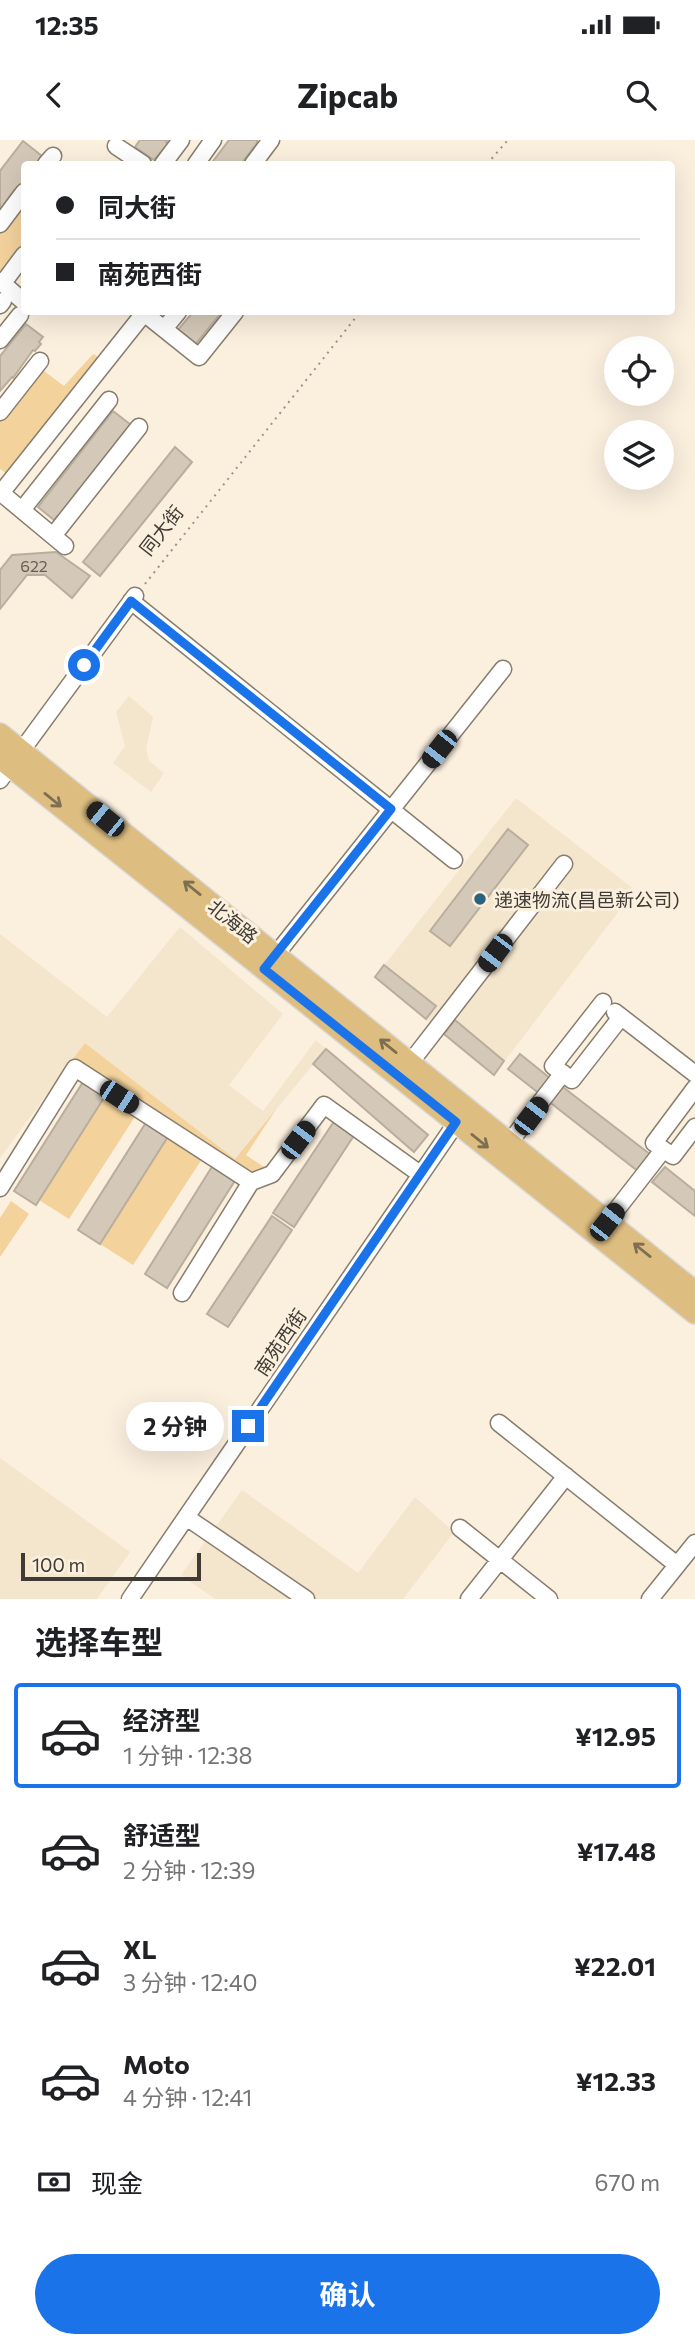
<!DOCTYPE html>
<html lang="zh">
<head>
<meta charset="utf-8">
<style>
  :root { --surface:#fff; --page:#f2f2f2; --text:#202124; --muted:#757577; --line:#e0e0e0; --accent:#1a73e8 }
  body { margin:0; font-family:Commissioner,"Noto Sans SC",sans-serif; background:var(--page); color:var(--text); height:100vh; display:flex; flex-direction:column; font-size:26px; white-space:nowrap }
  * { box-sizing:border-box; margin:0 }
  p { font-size:23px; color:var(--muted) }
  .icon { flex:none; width:38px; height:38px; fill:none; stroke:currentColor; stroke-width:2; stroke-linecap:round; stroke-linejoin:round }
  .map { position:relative; height:1459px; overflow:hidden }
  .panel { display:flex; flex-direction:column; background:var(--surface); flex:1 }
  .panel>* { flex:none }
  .banner { position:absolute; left:21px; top:21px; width:654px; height:154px; border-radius:7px; box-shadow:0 7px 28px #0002; display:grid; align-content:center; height:154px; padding:0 35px; background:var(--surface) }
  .fabs { position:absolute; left:604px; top:196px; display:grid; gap:14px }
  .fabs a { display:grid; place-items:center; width:70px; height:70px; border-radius:50%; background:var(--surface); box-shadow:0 7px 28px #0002; font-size:35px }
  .scale { position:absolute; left:21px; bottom:18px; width:180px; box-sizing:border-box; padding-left:7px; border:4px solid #3f3b34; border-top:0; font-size:19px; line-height:24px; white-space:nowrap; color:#3f3b34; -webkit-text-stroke:5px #fbefde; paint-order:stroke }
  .end { position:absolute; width:32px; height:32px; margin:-16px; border:9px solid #1a73e8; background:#fff; box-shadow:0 0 0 4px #fff }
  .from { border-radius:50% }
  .bubble { position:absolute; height:49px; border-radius:24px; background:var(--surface); box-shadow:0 7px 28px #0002; font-size:23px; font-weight:700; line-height:49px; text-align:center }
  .car { position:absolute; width:21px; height:42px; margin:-21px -10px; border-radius:9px; box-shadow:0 0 5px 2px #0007; background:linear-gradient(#222 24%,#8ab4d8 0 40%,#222 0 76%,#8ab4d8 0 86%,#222 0) }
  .banner b { display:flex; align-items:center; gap:24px; height:66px; font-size:26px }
  .banner b+b { border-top:2px solid var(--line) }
  .banner i { width:18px; height:18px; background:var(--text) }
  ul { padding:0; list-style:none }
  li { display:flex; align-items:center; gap:21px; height:105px; margin:0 14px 10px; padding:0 21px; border:4px solid transparent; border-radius:7px }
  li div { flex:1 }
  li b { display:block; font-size:26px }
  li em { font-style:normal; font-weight:700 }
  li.current { border-color:var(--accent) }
  li>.icon { width:63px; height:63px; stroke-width:1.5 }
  h2 { padding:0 35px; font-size:32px; line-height:84px }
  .pay { display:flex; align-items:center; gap:18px; height:77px; padding:0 35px; font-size:26px }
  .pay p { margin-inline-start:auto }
  .primary-button { display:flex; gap:14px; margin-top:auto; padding:14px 35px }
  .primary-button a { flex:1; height:80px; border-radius:42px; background:var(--accent); color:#fff; font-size:28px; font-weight:700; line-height:80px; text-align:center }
  .status { display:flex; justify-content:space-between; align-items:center; height:49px; padding:0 35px; background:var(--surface); direction:ltr }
  .status svg { height:19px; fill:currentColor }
  header { display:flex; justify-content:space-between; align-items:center; height:91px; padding:0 35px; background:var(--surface); font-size:32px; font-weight:700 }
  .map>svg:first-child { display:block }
  .built { fill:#f4e5cd }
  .green { fill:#f3d29c }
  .building { fill:#d4c9b8; stroke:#b9ae9e; stroke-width:2 }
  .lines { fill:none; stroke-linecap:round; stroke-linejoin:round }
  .minor-casing { stroke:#877d6d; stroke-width:19 }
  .major-casing { stroke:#d9d8d6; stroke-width:24 }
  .path { stroke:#9c9488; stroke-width:2; stroke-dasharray:2 5; stroke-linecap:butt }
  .minor { stroke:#fff; stroke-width:16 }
  .major { stroke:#ddbd80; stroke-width:21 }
  .oneway { stroke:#7e6f52 }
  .route { stroke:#1a73e8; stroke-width:9 }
  .poi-dot { fill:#2c627d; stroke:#fbefde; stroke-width:2.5 }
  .labels { text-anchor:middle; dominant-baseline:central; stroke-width:6; stroke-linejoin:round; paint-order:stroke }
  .number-label { font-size:16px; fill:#645e55 }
  .street-label { font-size:19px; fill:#3f3b34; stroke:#fbefde }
  .poi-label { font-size:19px; fill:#3f3b34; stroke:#fbefde; text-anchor:start }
</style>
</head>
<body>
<div class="status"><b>12:35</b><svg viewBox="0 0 49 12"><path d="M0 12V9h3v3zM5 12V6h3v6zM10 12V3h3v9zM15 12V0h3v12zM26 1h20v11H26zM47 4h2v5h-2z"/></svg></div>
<header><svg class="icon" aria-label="back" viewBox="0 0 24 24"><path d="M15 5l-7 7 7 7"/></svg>Zipcab<svg class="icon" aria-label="search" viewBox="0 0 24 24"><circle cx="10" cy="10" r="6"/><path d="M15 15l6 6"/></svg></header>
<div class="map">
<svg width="695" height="1459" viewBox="0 0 695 1459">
  <rect width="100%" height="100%" fill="#fbefde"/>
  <path class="built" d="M 129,556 L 153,577 L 146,609 L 149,621 L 164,633 L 151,652 L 113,623 L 125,606 L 116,572 Z
    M 516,658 L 635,750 L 494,935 L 375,837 Z
    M 180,787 L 283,874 L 229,945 L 263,971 L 316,900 L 326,909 L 235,1019 L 85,903 L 0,1018 L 0,794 L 107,877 Z
    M 0,1318 L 130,1412 L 97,1459 L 0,1459 Z
    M 242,1350 L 358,1433 L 415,1357 L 454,1392 L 403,1459 L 215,1459 L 181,1435 Z"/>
  <path class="green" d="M 24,62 L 24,107 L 6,131 L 0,132 L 0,94 Z
    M 93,214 L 100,218 L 7,334 L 0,329 L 0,280 L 40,228 L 64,246 Z
    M 85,903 L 235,1019 L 277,968 L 246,1015 L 267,1029 L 252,1034 L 72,920 Z
    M 105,956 L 136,975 L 69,1079 L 39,1060 Z
    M 169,995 L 202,1019 L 133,1125 L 100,1104 Z
    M 11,1061 L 29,1074 L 0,1117 L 0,1078 Z"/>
  <path class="building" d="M 140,0 L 168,0 L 166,2 L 168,4 L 154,20 L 135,7 Z
    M 229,0 L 257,0 L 257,3 L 241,24 L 211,24 Z
    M 23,1 L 42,16 L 38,24 L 24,24 L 24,41 L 16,51 L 14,50 L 0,70 L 0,31 Z
    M 193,172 L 222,172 L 194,206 L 176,192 Z
    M 26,184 L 43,197 L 39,202 L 41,204 L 35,211 L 33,210 L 13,238 L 12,237 L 0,251 L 0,216 Z
    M 113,271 L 131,285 L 101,326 L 99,325 L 80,352 L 78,350 L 60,378 L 57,376 L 54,380 L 38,367 Z
    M 175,307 L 192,322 L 100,436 L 83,422 Z
    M 56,412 L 90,436 L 72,458 L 45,435 L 27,435 L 0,469 L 0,430 L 12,415 Z
    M 508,689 L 528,705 L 450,806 L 430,791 Z
    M 384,825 L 436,866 L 426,879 L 375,837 Z
    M 455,880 L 504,921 L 494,935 L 444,894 Z
    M 326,909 L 428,995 L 414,1012 L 313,924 Z
    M 520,914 L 551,939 L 540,954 L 508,929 Z
    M 83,942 L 105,956 L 36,1065 L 14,1051 Z
    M 559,944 L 651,1015 L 639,1032 L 547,960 Z
    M 335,980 L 355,994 L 294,1087 L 273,1073 Z
    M 147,981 L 169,995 L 100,1104 L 78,1090 Z
    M 213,1025 L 236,1039 L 167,1148 L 145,1134 Z
    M 665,1027 L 695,1051 L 695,1076 L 652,1042 Z
    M 272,1076 L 292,1090 L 228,1187 L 207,1174 Z"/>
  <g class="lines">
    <defs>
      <path id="minor" d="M 116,6 L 143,24
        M 46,24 L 53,16
        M 163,24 L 181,0
        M 196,24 L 213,0
        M 253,24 L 271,0
        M 0,84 L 24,52
        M 0,141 L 24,162
        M 3,143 L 24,115
        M 0,165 L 3,161
        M 144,173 L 199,217 L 235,172
        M 164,189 L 178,172
        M 0,200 L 20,175
        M 0,272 L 40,221
        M 0,352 L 65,406
        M 1,353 L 145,172
        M 22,370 L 109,260
        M 53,396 L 139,287
        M 131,461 L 454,720
        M 0,640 L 135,456
        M 270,822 L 503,529
        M 603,862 L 553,926 L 572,940 L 621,877
        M 615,872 L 695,934
        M 410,923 L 564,724
        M 695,948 L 654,1003 L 673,1016 L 695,987
        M 509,1003 L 563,933
        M 0,1048 L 75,928 L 251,1042 L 272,1034 L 324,965 L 420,1034
        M 607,1082 L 663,1010
        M 182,1153 L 251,1042
        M 499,1283 L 677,1425
        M 186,1377 L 306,1459
        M 460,1388 L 549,1459
        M 130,1459 L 463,973
        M 469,1459 L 566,1336
        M 650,1459 L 695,1403"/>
      <path id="major" d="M 0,594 L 695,1152
        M 0,618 L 695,1173"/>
    </defs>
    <use href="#minor" class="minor-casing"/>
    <use href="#major" class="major-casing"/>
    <path class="path" d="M 487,24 L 508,0
      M 145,444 L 360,172"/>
    <use href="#minor" class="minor"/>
    <use href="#major" class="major"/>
  </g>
  <defs><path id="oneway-shaft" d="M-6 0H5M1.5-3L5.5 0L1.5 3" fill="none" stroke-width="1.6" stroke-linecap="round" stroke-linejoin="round" transform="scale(1.75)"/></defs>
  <g class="oneway">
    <use href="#oneway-shaft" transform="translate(53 660) rotate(39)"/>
    <use href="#oneway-shaft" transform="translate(192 748) rotate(-141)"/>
    <use href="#oneway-shaft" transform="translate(388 906) rotate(-141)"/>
    <use href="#oneway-shaft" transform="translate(480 1001) rotate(39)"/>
    <use href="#oneway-shaft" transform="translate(642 1110) rotate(-141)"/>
  </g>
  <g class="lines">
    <path class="route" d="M 84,525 L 131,461 L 391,669 L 264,829 L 456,982 L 248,1286"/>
  </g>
  <circle class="poi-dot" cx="480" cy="759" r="7"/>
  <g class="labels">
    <g class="number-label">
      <text x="34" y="425">622</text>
    </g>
    <g class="street-label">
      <text transform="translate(161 390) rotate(-52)">同大街</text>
      <text transform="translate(233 781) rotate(39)">北海路</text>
      <text transform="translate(280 1202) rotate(-56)">南苑西街</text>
    </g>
    <g class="poi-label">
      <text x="494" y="759">递速物流(昌邑新公司)</text>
    </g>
  </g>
</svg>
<div class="fabs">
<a><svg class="icon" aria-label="locate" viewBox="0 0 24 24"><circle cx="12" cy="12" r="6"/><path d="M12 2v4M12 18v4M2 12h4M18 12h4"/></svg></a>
<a><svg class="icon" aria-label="layers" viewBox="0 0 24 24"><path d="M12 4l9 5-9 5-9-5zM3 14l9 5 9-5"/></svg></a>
</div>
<div class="scale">100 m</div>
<i class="end from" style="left:84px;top:525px"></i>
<i class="end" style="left:248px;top:1286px"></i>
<div class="bubble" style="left:126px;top:1262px;width:98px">2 分钟</div>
<i class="car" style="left:439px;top:609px;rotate:218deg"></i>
<i class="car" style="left:105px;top:679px;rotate:309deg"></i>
<i class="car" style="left:495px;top:813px;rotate:217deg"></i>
<i class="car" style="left:119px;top:957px;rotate:123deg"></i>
<i class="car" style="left:531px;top:976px;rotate:37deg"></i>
<i class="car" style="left:298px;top:1000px;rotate:37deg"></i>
<i class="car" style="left:607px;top:1082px;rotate:38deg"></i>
<div class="banner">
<b><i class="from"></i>同大街</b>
<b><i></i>南苑西街</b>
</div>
</div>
<section class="panel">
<h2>选择车型</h2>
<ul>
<li class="current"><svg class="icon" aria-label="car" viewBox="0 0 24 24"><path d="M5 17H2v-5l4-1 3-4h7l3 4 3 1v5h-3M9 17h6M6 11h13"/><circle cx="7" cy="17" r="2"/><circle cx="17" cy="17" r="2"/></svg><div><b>经济型</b><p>1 分钟 · 12:38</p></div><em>¥12.95</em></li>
<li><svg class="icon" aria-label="car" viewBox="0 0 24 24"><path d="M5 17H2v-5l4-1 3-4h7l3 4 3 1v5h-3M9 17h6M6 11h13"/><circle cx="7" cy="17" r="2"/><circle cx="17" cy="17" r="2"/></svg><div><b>舒适型</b><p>2 分钟 · 12:39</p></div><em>¥17.48</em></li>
<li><svg class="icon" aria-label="car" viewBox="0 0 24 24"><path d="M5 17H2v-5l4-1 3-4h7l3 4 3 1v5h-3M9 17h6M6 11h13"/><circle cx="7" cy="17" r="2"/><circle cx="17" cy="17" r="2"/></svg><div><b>XL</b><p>3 分钟 · 12:40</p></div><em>¥22.01</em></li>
<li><svg class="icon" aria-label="car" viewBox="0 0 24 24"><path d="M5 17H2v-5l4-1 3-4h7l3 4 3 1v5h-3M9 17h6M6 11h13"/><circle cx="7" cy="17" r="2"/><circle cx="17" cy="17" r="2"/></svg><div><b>Moto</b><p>4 分钟 · 12:41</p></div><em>¥12.33</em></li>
</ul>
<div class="pay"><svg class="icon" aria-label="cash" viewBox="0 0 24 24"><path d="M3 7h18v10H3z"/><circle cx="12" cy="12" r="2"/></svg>现金<p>670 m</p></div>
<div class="primary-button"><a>确认</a></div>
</section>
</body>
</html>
